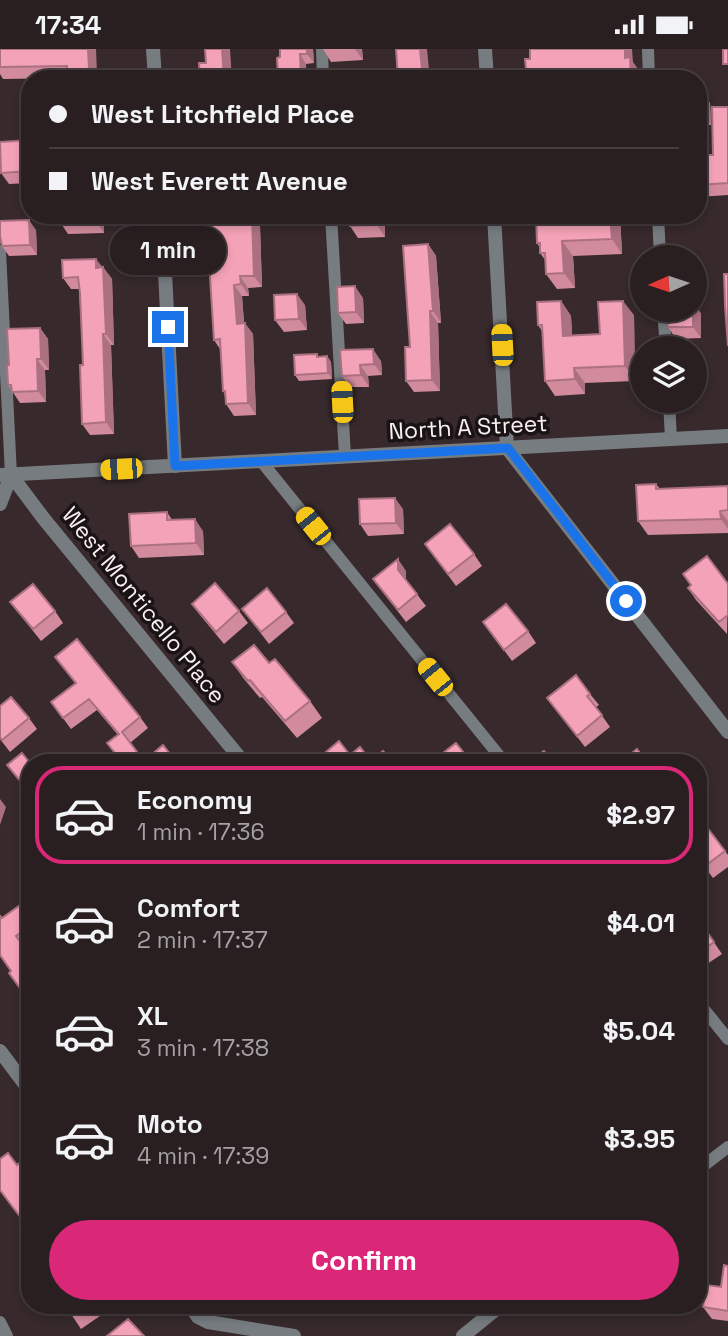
<!DOCTYPE html>
<html lang="en">
<head>
<meta charset="utf-8">
<style>
  :root { --surface:#291f21; --page:#352c2e; --text:#f1f3f6; --muted:#a5a2a5; --line:#453d3f; --accent:#db2777 }
  body { margin:0; font-family:"Space Grotesk",sans-serif; background:var(--page); color:var(--text); height:100vh; display:flex; flex-direction:column; font-size:26px; white-space:nowrap }
  * { box-sizing:border-box; margin:0 }
  p { font-size:23px; color:var(--muted) }
  .icon { flex:none; width:38px; height:38px; fill:none; stroke:currentColor; stroke-width:2; stroke-linecap:round; stroke-linejoin:round }
  .map { position:relative; flex:1; overflow:hidden }
  .panel { position:absolute; left:21px; top:705px; width:686px; height:560px; display:flex; flex-direction:column; background:var(--surface); border-radius:28px; box-shadow:0 4px 10px #0003,0 0 0 2px var(--line) }
  .panel>* { flex:none }
  .hud { position:absolute; left:21px; top:21px; width:686px; height:154px; border-radius:28px; box-shadow:0 4px 10px #0003,0 0 0 2px var(--line); display:grid; align-content:center; height:154px; padding:0 28px; background:var(--surface) }
  .needle { width:46px; rotate:267deg }
  .buttons { position:absolute; left:630px; top:196px; display:grid; gap:14px }
  .buttons a { display:grid; place-items:center; width:77px; height:77px; border-radius:50%; background:var(--surface); box-shadow:0 4px 10px #0003,0 0 0 2px var(--line); font-size:35px }
  .end { position:absolute; width:32px; height:32px; margin:-16px; border:9px solid #1a73e8; background:#fff; box-shadow:0 0 0 4px #fff }
  .from { border-radius:50% }
  .bubble { position:absolute; height:49px; border-radius:24px; background:var(--surface); box-shadow:0 4px 10px #0003,0 0 0 2px var(--line); font-size:23px; font-weight:800; line-height:49px; text-align:center }
  .car { position:absolute; width:21px; height:42px; margin:-21px -10px; border-radius:9px; box-shadow:0 0 5px 2px #0007; background:linear-gradient(#f5c518 24%,#345 0 40%,#f5c518 0 76%,#345 0 86%,#f5c518 0) }
  .hud b { display:flex; align-items:center; gap:24px; height:66px; font-size:26px }
  .hud b+b { border-top:2px solid var(--line) }
  .hud i { width:18px; height:18px; background:var(--text) }
  ul { padding:12px 0 0; list-style:none }
  li { display:flex; align-items:center; gap:21px; height:98px; margin:0 14px 10px; padding:0 14px; border:4px solid transparent; border-radius:28px }
  li div { flex:1 }
  li b { display:block; font-size:26px }
  li em { font-style:normal; font-weight:800 }
  li.active { border-color:var(--accent) }
  li>.icon { width:63px; height:63px; stroke-width:1.5 }
  .button { display:flex; gap:14px; margin-top:auto; padding:14px 28px }
  .button a { flex:1; height:80px; border-radius:42px; background:var(--accent); color:#fff; font-size:28px; font-weight:800; line-height:80px; text-align:center }
  .status { display:flex; justify-content:space-between; align-items:center; height:49px; padding:0 35px; background:var(--surface); direction:ltr }
  .status svg { height:19px; fill:currentColor }
  .map>svg:first-child { display:block }
  .lines { fill:none; stroke-linecap:round; stroke-linejoin:round }
  .service { stroke:#767c80; stroke-width:12 }
  .minor { stroke:#767c80; stroke-width:14 }
  .tertiary { stroke:#767c80; stroke-width:14 }
  .wall { fill:#d28b9d }
  .shaded-wall { fill:#ab7180 }
  .building { fill:#f4a2b7; stroke:#ab7180; stroke-width:2 }
  .route { stroke:#1a73e8; stroke-width:9 }
  .labels { text-anchor:middle; dominant-baseline:central; stroke-width:7; stroke-linejoin:round; paint-order:stroke }
  .street-label { font-size:23px; fill:#faf0f2; stroke:#1a1315 }
</style>
</head>
<body>
<div class="status"><b>17:34</b><svg viewBox="0 0 49 12"><path d="M0 12V9h3v3zM5 12V6h3v6zM10 12V3h3v9zM15 12V0h3v12zM26 1h20v11H26zM47 4h2v5h-2z"/></svg></div>
<div class="map">
<svg width="728" height="1287" viewBox="0 0 728 1287">
  <rect width="100%" height="100%" fill="#37292c"/>
  <g class="lines">
    <path class="service" d="M 322,0 L 323,30
      M 648,0 L 649,30
      M 331,166 L 345,407
      M 658,166 L 660,208
      M 0,202 L 11,426
      M 663,261 L 666,299
      M 669,352 L 671,390
      M 261,412 L 505,714
      M 698,953 L 728,990
      M 698,1121 L 728,1098
      M 0,1273 L 7,1287"/>
    <path class="minor" d="M 153,0 L 155,30
      M 485,0 L 487,30
      M 162,166 L 175,417
      M 494,166 L 507,399 L 728,683
      M 11,426 L 44,470 L 244,714
      M 0,455 L 11,426
      M 0,1002 L 30,1042
      M 190,1256 L 198,1268 L 208,1273 L 294,1287
      M 463,1287 L 501,1256"/>
    <path class="tertiary" d="M 0,426 L 728,387"/>
  </g>
  <path class="wall" d="M 0,0 L 97,24 L 68,29 L 3,30 L 0,25 Z
    M 280,0 L 313,0 L 314,14 L 306,15 L 280,8 Z
    M 323,0 L 362,0 L 363,11 L 331,13 Z
    M 698,49 L 710,54 L 711,76 L 698,76 Z
    M 728,58 L 728,146 L 698,148 L 698,115 L 706,115 L 713,106 Z
    M 30,91 L 30,134 L 9,135 L 1,124 Z
    M 60,166 L 104,166 L 104,184 L 68,185 L 60,173 Z
    M 210,166 L 308,166 L 308,176 L 260,177 L 262,238 L 248,239 L 249,247 L 242,247 L 244,274 L 253,285 L 256,366 L 234,367 L 226,355 L 225,346 L 223,342 L 220,300 L 214,291 Z
    M 349,166 L 384,166 L 385,188 L 358,189 L 350,177 Z
    M 394,166 L 425,166 L 395,167 Z
    M 620,166 L 622,205 L 573,207 L 575,239 L 557,240 L 546,225 L 546,212 L 540,204 L 540,199 L 537,194 Z
    M 664,166 L 686,166 L 686,169 L 667,170 Z
    M 0,172 L 36,181 L 37,206 L 9,207 L 2,197 L 1,194 L 0,194 Z
    M 428,195 L 436,207 L 441,274 L 438,274 L 440,342 L 414,343 L 406,332 L 410,298 Z
    M 103,218 L 112,230 L 114,296 L 111,296 L 114,385 L 90,386 L 82,375 L 83,316 L 79,240 L 71,240 L 63,229 Z
    M 363,249 L 364,274 L 346,275 L 338,264 Z
    M 561,252 L 571,267 L 572,286 L 600,285 L 634,266 L 635,332 L 585,334 L 585,345 L 555,347 L 545,332 L 542,282 L 538,276 Z
    M 305,256 L 307,281 L 284,283 L 275,271 Z
    M 701,264 L 701,289 L 676,290 L 668,278 Z
    M 40,279 L 48,290 L 49,321 L 45,321 L 46,353 L 20,354 L 8,336 L 9,316 Z
    M 340,301 L 381,312 L 382,326 L 368,327 L 369,338 L 350,338 L 342,327 Z
    M 317,305 L 319,308 L 327,307 L 331,313 L 332,330 L 299,332 L 295,326 Z
    M 656,435 L 660,440 L 728,437 L 728,484 L 648,486 L 638,472 Z
    M 403,460 L 404,485 L 368,487 L 360,475 Z
    M 167,463 L 172,471 L 203,482 L 204,506 L 139,509 L 131,497 Z
    M 425,495 L 474,505 L 482,517 L 456,537 Z
    M 406,522 L 406,531 L 426,557 L 406,573 L 373,530 Z
    M 683,525 L 728,535 L 727,585 L 696,551 L 688,539 L 691,537 Z
    M 10,553 L 55,562 L 63,574 L 41,592 Z
    M 192,555 L 239,562 L 248,574 L 224,595 L 200,566 Z
    M 242,560 L 286,563 L 294,574 L 269,595 Z
    M 483,573 L 528,582 L 536,594 L 512,612 Z
    M 55,608 L 140,668 L 148,679 L 130,694 L 144,712 L 177,714 L 122,714 L 107,694 L 118,686 L 97,661 L 71,680 L 51,653 L 75,634 Z
    M 232,613 L 269,614 L 310,652 L 322,669 L 297,689 L 262,648 L 260,649 L 244,630 Z
    M 590,645 L 599,656 L 596,658 L 610,678 L 585,698 L 547,649 Z
    M 0,657 L 29,669 L 37,680 L 10,703 L 0,690 Z
    M 703,773 L 728,806 L 728,818 L 713,829 L 707,821 L 698,827 L 698,777 Z
    M 30,849 L 30,895 L 24,899 L 11,922 L 2,869 Z
    M 700,873 L 722,905 L 698,921 L 698,874 Z
    M 728,1217 L 728,1272 L 712,1270 L 703,1258 L 721,1238 Z
    M 65,1256 L 116,1256 L 81,1280 Z
    M 623,1256 L 639,1256 L 629,1264 Z"/>
  <path class="shaded-wall" d="M 88,0 L 96,0 L 97,24 L 101,30 L 94,30 L 89,19 Z
    M 222,0 L 230,0 L 232,30 L 224,30 Z
    M 307,0 L 313,0 L 314,14 L 307,5 Z
    M 355,0 L 362,0 L 363,11 Z
    M 420,0 L 427,0 L 430,30 L 423,30 Z
    M 625,0 L 632,0 L 633,13 L 638,20 L 638,30 L 631,30 L 625,9 Z
    M 300,5 L 306,15 L 307,30 L 301,30 Z
    M 706,48 L 710,54 L 711,76 L 707,70 Z
    M 96,166 L 104,166 L 104,184 L 96,172 Z
    M 252,166 L 260,177 L 262,238 L 254,227 Z
    M 301,166 L 308,166 L 308,176 Z
    M 377,166 L 385,167 L 385,188 L 377,176 Z
    M 610,166 L 620,166 L 622,205 L 612,190 Z
    M 29,171 L 36,181 L 37,206 L 30,196 Z
    M 562,192 L 573,207 L 575,239 L 564,224 Z
    M 428,195 L 436,207 L 441,274 L 433,262 Z
    M 96,210 L 112,230 L 114,296 L 106,285 Z
    M 240,227 L 248,239 L 249,247 L 241,235 Z
    M 234,236 L 242,247 L 245,286 L 237,275 Z
    M 355,237 L 363,249 L 364,274 L 356,263 Z
    M 297,245 L 305,256 L 307,281 L 299,270 Z
    M 561,252 L 571,267 L 573,302 L 563,287 Z
    M 623,252 L 634,266 L 635,332 L 625,317 Z
    M 695,256 L 701,264 L 701,289 L 693,278 L 693,261 L 695,261 Z
    M 430,262 L 438,274 L 440,342 L 432,331 Z
    M 245,274 L 253,285 L 256,366 L 248,354 Z
    M 40,279 L 48,290 L 49,321 L 41,310 Z
    M 103,285 L 111,296 L 114,385 L 106,373 Z
    M 373,300 L 381,312 L 382,326 L 374,315 Z
    M 327,307 L 331,313 L 332,330 L 328,324 Z
    M 37,310 L 45,321 L 46,353 L 38,342 Z
    M 360,316 L 368,327 L 369,338 L 361,326 Z
    M 574,319 L 585,334 L 585,345 L 575,330 Z
    M 395,449 L 403,460 L 404,485 L 396,474 Z
    M 720,462 L 728,472 L 728,480 L 721,470 Z
    M 195,470 L 203,482 L 204,506 L 196,494 Z
    M 398,510 L 406,522 L 406,532 L 398,521 Z
    M 0,750 L 6,758 L 0,776 Z"/>
  <path class="building" d="M 0,0 L 88,0 L 89,19 L 94,19 L 94,30 L 68,30 L 67,17 L 0,18 Z
    M 205,0 L 222,0 L 224,30 L 200,30 L 199,14 L 206,14 Z
    M 280,0 L 307,0 L 307,5 L 300,5 L 301,30 L 278,30 L 277,9 L 280,8 Z
    M 396,0 L 420,0 L 423,30 L 398,30 Z
    M 530,0 L 625,0 L 625,9 L 630,8 L 631,30 L 527,30 L 525,10 L 530,10 Z
    M 723,0 L 728,0 L 728,15 L 723,15 Z
    M 706,48 L 707,70 L 698,70 L 698,49 Z
    M 712,58 L 728,58 L 728,134 L 698,136 L 698,115 L 706,115 L 706,106 L 713,106 Z
    M 30,91 L 30,122 L 1,124 L 0,93 Z
    M 60,166 L 96,166 L 96,172 L 60,173 Z
    M 210,166 L 252,166 L 254,227 L 240,227 L 241,235 L 234,236 L 237,275 L 245,274 L 248,354 L 226,355 L 225,342 L 223,342 L 220,290 L 214,291 L 209,212 L 209,203 L 212,202 Z
    M 349,166 L 377,166 L 377,176 L 350,177 Z
    M 536,166 L 610,166 L 612,190 L 562,192 L 564,224 L 546,225 L 545,204 L 540,204 L 540,194 L 537,194 Z
    M 29,171 L 30,196 L 2,197 L 0,187 L 0,172 Z
    M 428,195 L 433,262 L 430,262 L 432,331 L 406,332 L 405,298 L 410,298 L 403,197 Z
    M 688,202 L 688,208 L 667,208 L 666,204 Z
    M 96,210 L 96,219 L 103,218 L 106,285 L 103,285 L 106,373 L 82,375 L 80,316 L 83,316 L 80,244 L 78,228 L 63,229 L 62,211 Z
    M 724,225 L 728,225 L 728,297 L 725,257 Z
    M 355,237 L 356,263 L 338,264 L 337,238 Z
    M 297,245 L 299,270 L 275,271 L 274,246 Z
    M 561,252 L 563,287 L 600,285 L 598,253 L 623,252 L 625,317 L 574,319 L 575,330 L 545,332 L 542,276 L 538,276 L 537,253 Z
    M 667,261 L 693,261 L 693,278 L 668,278 Z
    M 40,279 L 41,310 L 37,310 L 38,342 L 12,343 L 11,336 L 8,336 L 7,316 L 9,316 L 7,280 Z
    M 373,300 L 374,315 L 360,316 L 361,326 L 342,327 L 340,301 Z
    M 317,305 L 317,308 L 327,307 L 328,324 L 295,326 L 294,306 Z
    M 656,435 L 656,440 L 728,437 L 728,461 L 720,462 L 721,470 L 638,472 L 636,436 Z
    M 395,449 L 396,474 L 360,475 L 359,450 Z
    M 167,463 L 167,471 L 195,470 L 196,494 L 131,497 L 129,465 Z
    M 450,475 L 474,505 L 448,525 L 425,495 Z
    M 707,507 L 728,535 L 728,566 L 719,573 L 688,539 L 691,536 L 683,525 Z
    M 398,510 L 398,521 L 417,545 L 398,561 L 373,530 Z
    M 215,534 L 239,562 L 216,583 L 192,555 Z
    M 33,535 L 55,562 L 33,580 L 10,553 Z
    M 267,539 L 286,563 L 261,583 L 242,560 Z
    M 506,555 L 528,582 L 504,601 L 483,573 Z
    M 77,590 L 140,668 L 122,683 L 144,712 L 163,696 L 177,714 L 123,714 L 107,694 L 119,685 L 89,650 L 63,669 L 51,653 L 76,634 L 55,608 Z
    M 254,596 L 269,614 L 275,610 L 310,652 L 285,672 L 250,631 L 248,632 L 232,613 Z
    M 576,626 L 590,645 L 587,647 L 602,666 L 577,687 L 547,649 Z
    M 11,648 L 29,669 L 2,691 L 0,688 L 0,657 Z
    M 339,692 L 350,706 L 360,698 L 371,712 L 383,702 L 393,714 L 325,714 L 320,708 Z
    M 456,694 L 472,714 L 430,714 Z
    M 637,700 L 648,714 L 620,714 Z
    M 544,702 L 553,714 L 528,714 Z
    M 22,704 L 30,714 L 30,744 L 7,716 Z
    M 703,773 L 725,802 L 705,817 L 698,810 L 698,777 Z
    M 30,849 L 30,877 L 16,887 L 30,906 L 30,953 L 9,924 L 11,922 L 0,906 L 0,867 L 2,869 Z
    M 700,873 L 714,893 L 698,904 L 698,874 Z
    M 8,1104 L 17,1116 L 21,1113 L 30,1124 L 30,1191 L 20,1176 L 24,1173 L 0,1141 L 0,1110 Z
    M 30,1206 L 30,1224 L 23,1209 Z
    M 724,1216 L 728,1217 L 728,1262 L 703,1258 L 706,1236 L 721,1238 Z
    M 65,1256 L 86,1256 L 72,1266 Z
    M 128,1270 L 144,1287 L 107,1287 Z"/>
  <g class="lines">
    <path class="route" d="M 168,278 L 175,417 L 508,399 L 626,552"/>
  </g>
  <g class="labels">
    <g class="street-label">
      <text transform="translate(468 378) rotate(-3)">North A Street</text>
      <text transform="translate(144 556) rotate(51)">West Monticello Place</text>
    </g>
  </g>
</svg>
<div class="buttons">
<a><svg class="needle" viewBox="-14 -14 28 28"><path d="M0-13l5 13h-10z" fill="#e53935"/><path d="M0 13l5-13h-10z" fill="#a5a2a5"/></svg></a>
<a><svg class="icon" aria-label="layers" viewBox="0 0 24 24"><path d="M12 4l9 5-9 5-9-5zM3 14l9 5 9-5"/></svg></a>
</div>
<i class="end from" style="left:626px;top:552px"></i>
<i class="end" style="left:168px;top:278px"></i>
<div class="bubble" style="left:110px;top:177px;width:116px">1 min</div>
<i class="car" style="left:502px;top:296px;rotate:357deg"></i>
<i class="car" style="left:342px;top:353px;rotate:357deg"></i>
<i class="car" style="left:121px;top:420px;rotate:267deg"></i>
<i class="car" style="left:313px;top:477px;rotate:321deg"></i>
<i class="car" style="left:435px;top:628px;rotate:321deg"></i>
<div class="hud">
<b><i class="from"></i>West Litchfield Place</b>
<b><i></i>West Everett Avenue</b>
</div>
<section class="panel">
<ul>
<li class="active"><svg class="icon" aria-label="car" viewBox="0 0 24 24"><path d="M5 17H2v-5l4-1 3-4h7l3 4 3 1v5h-3M9 17h6M6 11h13"/><circle cx="7" cy="17" r="2"/><circle cx="17" cy="17" r="2"/></svg><div><b>Economy</b><p>1 min · 17:36</p></div><em>$2.97</em></li>
<li><svg class="icon" aria-label="car" viewBox="0 0 24 24"><path d="M5 17H2v-5l4-1 3-4h7l3 4 3 1v5h-3M9 17h6M6 11h13"/><circle cx="7" cy="17" r="2"/><circle cx="17" cy="17" r="2"/></svg><div><b>Comfort</b><p>2 min · 17:37</p></div><em>$4.01</em></li>
<li><svg class="icon" aria-label="car" viewBox="0 0 24 24"><path d="M5 17H2v-5l4-1 3-4h7l3 4 3 1v5h-3M9 17h6M6 11h13"/><circle cx="7" cy="17" r="2"/><circle cx="17" cy="17" r="2"/></svg><div><b>XL</b><p>3 min · 17:38</p></div><em>$5.04</em></li>
<li><svg class="icon" aria-label="car" viewBox="0 0 24 24"><path d="M5 17H2v-5l4-1 3-4h7l3 4 3 1v5h-3M9 17h6M6 11h13"/><circle cx="7" cy="17" r="2"/><circle cx="17" cy="17" r="2"/></svg><div><b>Moto</b><p>4 min · 17:39</p></div><em>$3.95</em></li>
</ul>
<div class="button"><a>Confirm</a></div>
</section>
</div>
</body>
</html>
